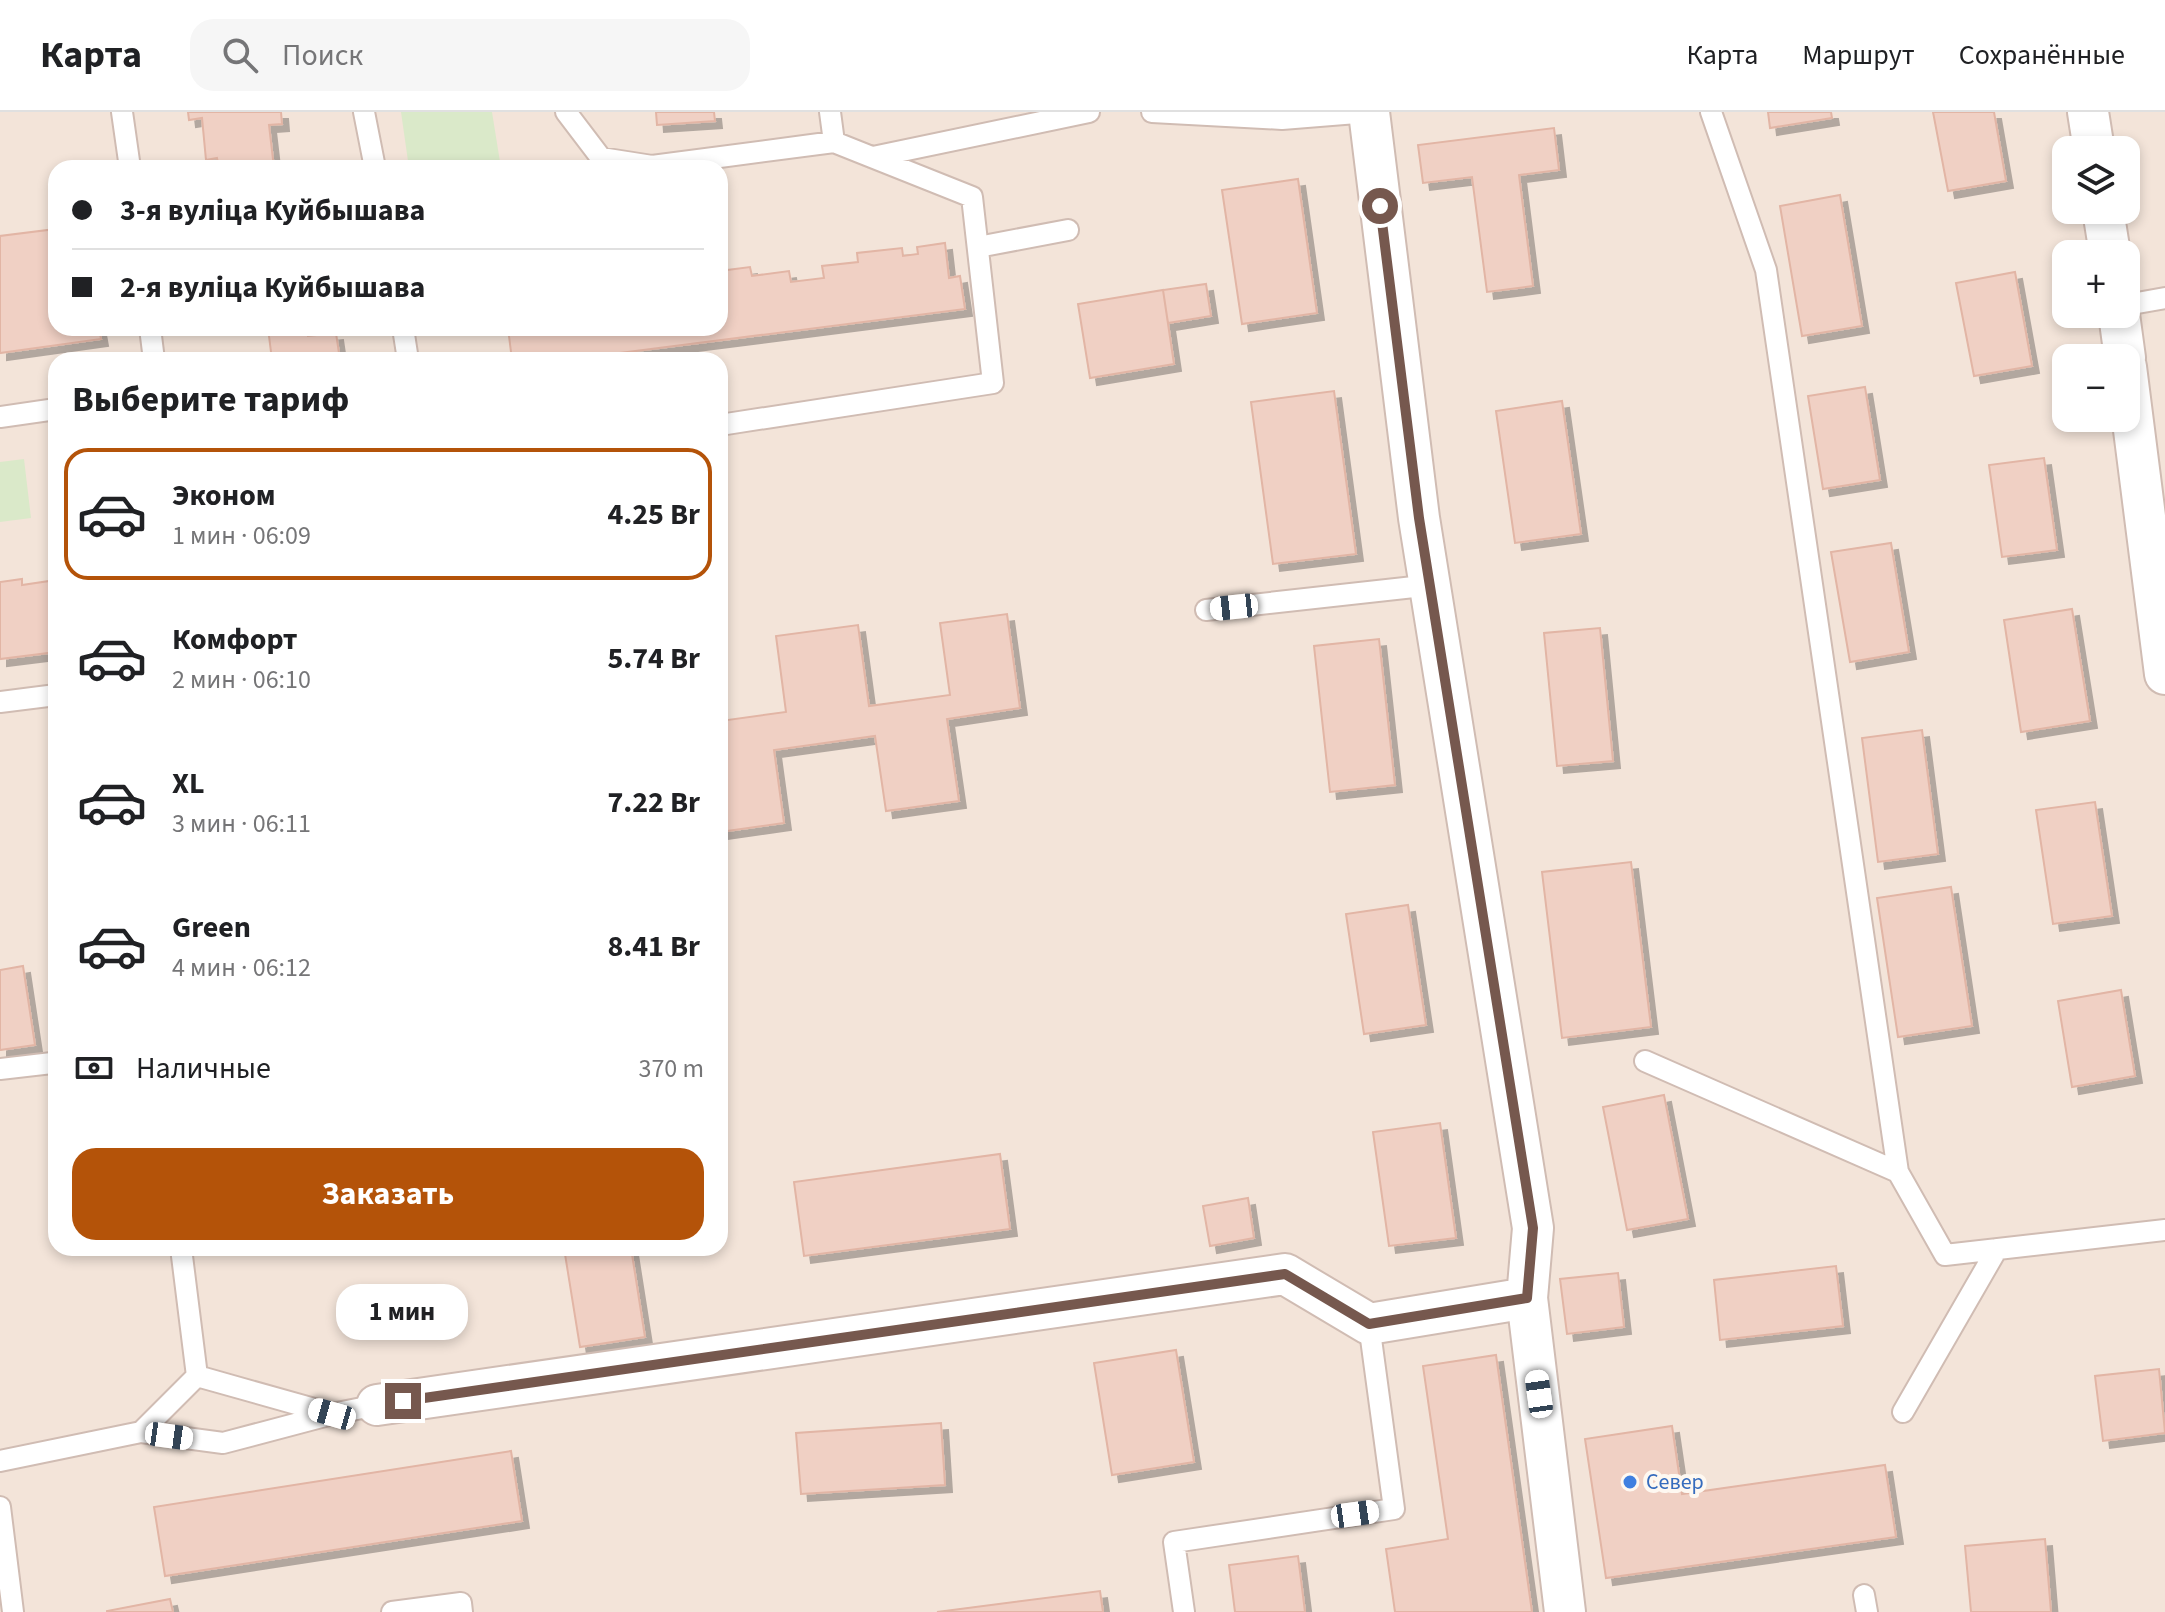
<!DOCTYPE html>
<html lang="ru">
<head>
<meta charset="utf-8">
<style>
  :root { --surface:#fff; --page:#f6f6f6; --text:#202124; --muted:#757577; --line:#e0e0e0; --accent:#b45309 }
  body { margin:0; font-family:"Source Sans 3",sans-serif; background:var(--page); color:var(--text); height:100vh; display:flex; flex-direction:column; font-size:30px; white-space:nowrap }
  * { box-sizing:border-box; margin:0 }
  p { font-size:26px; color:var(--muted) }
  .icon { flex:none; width:44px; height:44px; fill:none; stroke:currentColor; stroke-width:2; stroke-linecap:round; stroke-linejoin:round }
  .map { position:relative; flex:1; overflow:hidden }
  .sheet { position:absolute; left:48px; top:240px; width:680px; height:904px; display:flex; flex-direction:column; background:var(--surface); border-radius:24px; box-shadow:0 4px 12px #0003 }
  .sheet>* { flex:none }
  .hud { position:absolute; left:48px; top:48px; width:680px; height:176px; border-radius:24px; box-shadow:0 4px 12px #0003; display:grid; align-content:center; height:176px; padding:0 24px; background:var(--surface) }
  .buttons { position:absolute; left:2052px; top:24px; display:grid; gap:16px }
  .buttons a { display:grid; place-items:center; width:88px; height:88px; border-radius:16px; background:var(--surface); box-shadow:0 4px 12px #0003; font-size:40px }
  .end { position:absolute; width:36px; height:36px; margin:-18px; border:10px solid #76584e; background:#fff; box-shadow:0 0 0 4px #fff }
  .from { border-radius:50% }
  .bubble { position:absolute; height:56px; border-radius:24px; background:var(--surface); box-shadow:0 4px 12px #0003; font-size:26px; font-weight:700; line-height:56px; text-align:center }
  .car { position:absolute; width:24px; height:48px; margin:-24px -12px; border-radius:10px; box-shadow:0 0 6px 2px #0007; background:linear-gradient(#fff 24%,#345 0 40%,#fff 0 76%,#345 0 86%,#fff 0) }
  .hud b { display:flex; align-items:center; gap:28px; height:76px; font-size:30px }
  .hud b+b { border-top:2px solid var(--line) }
  .hud i { width:20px; height:20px; background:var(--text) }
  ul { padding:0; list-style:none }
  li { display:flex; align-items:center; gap:24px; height:132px; margin:0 16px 12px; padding:0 8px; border:4px solid transparent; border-radius:24px }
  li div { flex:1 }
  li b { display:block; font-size:30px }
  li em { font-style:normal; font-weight:700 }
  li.selected { border-color:var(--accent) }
  li>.icon { width:72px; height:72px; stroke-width:1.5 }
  h2 { padding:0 24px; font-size:36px; line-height:96px }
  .pay { display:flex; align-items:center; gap:20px; height:88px; padding:0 24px; font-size:30px }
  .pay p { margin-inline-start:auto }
  .primary-button { display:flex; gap:16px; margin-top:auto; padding:16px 24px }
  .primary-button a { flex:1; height:92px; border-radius:24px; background:var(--accent); color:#fff; font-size:32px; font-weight:700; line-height:92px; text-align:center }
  header { display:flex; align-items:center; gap:48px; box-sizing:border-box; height:112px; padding:0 40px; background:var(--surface); border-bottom:2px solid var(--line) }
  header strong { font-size:38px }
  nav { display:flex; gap:44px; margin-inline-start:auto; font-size:28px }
  .search { width:560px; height:72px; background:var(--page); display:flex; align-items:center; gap:20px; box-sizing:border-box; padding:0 28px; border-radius:24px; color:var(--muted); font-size:30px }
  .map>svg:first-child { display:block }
  .residential { fill:#f3e4d9; fill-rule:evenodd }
  .park { fill:#dae9c9 }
  .building { fill:#f0d0c4; stroke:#e2b5a5; stroke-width:2; filter:url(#shadow) }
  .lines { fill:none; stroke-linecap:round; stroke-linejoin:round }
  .lane-casing { stroke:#d0bcb3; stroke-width:24 }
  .street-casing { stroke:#d0bcb3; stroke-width:44 }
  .lane { stroke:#fff; stroke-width:20 }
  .street { stroke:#fff; stroke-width:40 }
  .route { stroke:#76584e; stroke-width:10 }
  .shop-dot { fill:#3f7fe0; stroke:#fef8f1; stroke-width:3 }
  .labels { text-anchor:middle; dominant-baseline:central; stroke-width:8; stroke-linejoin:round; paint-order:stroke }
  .shop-label { font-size:22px; fill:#366cbe; stroke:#fef8f1; text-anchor:start }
</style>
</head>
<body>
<header>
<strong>Карта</strong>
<div class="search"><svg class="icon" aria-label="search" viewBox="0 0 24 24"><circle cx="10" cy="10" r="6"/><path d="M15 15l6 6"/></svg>Поиск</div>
<nav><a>Карта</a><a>Маршрут</a><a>Сохранённые</a></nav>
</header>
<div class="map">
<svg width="2165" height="1500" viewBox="0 0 2165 1500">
  <defs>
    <filter id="shadow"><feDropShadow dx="7" dy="7" stdDeviation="0" flood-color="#0004"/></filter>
  </defs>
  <rect width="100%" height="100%" fill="#fcf3eb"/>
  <path class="residential" d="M 0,0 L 2165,0 L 2165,1500 L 0,1500 ZM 2066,38 L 2126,38 L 2126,98 L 2066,98 ZM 56,56 L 720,56 L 720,216 L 56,216 ZM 2066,142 L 2126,142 L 2126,202 L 2066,202 ZM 2066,246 L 2126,246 L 2126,306 L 2066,306 ZM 56,248 L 720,248 L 720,1136 L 56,1136 Z"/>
  <path class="park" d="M 401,0 L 492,0 L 501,56 L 409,56 Z
    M 24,347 L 31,406 L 0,410 L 0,350 Z"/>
  <path class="building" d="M 188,0 L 281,0 L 282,12 L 269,13 L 274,56 L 219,56 L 217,46 L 206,48 L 202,6 L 189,8 Z
    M 656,0 L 714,0 L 715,9 L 657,13 Z
    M 1768,0 L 1831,0 L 1832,6 L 1770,16 Z
    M 1933,0 L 1994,0 L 2006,69 L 1948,79 Z
    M 1554,16 L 1559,58 L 1519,63 L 1533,174 L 1487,180 L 1472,65 L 1423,71 L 1418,33 Z
    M 1298,67 L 1317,201 L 1242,212 L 1222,78 Z
    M 1840,83 L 1862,214 L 1802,224 L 1780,94 Z
    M 56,117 L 56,216 L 99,216 L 101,227 L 0,241 L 0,124 Z
    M 945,131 L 949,166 L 960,164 L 965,197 L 565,248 L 512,248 L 508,216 L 720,216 L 720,159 L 750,155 L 752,164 L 789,159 L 791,170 L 824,166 L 822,154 L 858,150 L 857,141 L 902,136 L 903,144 L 918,142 L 917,135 Z
    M 2015,160 L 2032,254 L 1974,264 L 1956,171 Z
    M 1206,172 L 1211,204 L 1168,211 L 1163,178 Z
    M 1163,178 L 1174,252 L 1090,266 L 1078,192 Z
    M 268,216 L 307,216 L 308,224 L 336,221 L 340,248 L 272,248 Z
    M 1865,275 L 1880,368 L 1823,377 L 1808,284 Z
    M 1334,279 L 1356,442 L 1273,452 L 1251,290 Z
    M 1562,289 L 1581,422 L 1515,431 L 1496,299 Z
    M 2044,346 L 2057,438 L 2002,445 L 1989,353 Z
    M 1891,431 L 1909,540 L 1850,550 L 1831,440 Z
    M 22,467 L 22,473 L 56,468 L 56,540 L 0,547 L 0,470 Z
    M 2072,497 L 2090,609 L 2021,620 L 2004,508 Z
    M 1007,502 L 1020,596 L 947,607 L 959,689 L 886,699 L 875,624 L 774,638 L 784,711 L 720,720 L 720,609 L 786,600 L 776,524 L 858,513 L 869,594 L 950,583 L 940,511 Z
    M 1600,516 L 1613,649 L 1557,654 L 1544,521 Z
    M 1379,527 L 1395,673 L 1330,680 L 1314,534 Z
    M 1922,618 L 1938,742 L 1878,750 L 1862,626 Z
    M 2095,690 L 2112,804 L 2053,812 L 2036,698 Z
    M 1631,750 L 1651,915 L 1562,926 L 1542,760 Z
    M 1951,775 L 1972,914 L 1898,925 L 1877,786 Z
    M 1408,793 L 1426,913 L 1364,922 L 1346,802 Z
    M 23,854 L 35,933 L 0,938 L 0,858 Z
    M 2121,878 L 2135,964 L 2072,975 L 2058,889 Z
    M 1664,983 L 1688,1107 L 1627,1118 L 1603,995 Z
    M 1440,1011 L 1456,1126 L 1389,1134 L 1373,1020 Z
    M 1000,1042 L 1010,1117 L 804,1144 L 794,1070 Z
    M 1248,1086 L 1254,1126 L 1210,1134 L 1203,1094 Z
    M 564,1136 L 631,1136 L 645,1225 L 580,1235 Z
    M 1836,1154 L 1843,1214 L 1720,1228 L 1714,1168 Z
    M 1618,1161 L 1624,1215 L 1567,1222 L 1560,1167 Z
    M 1176,1238 L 1194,1350 L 1112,1363 L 1094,1251 Z
    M 1496,1243 L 1532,1500 L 1395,1500 L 1386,1437 L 1448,1427 L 1423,1254 Z
    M 2159,1257 L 2165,1321 L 2103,1329 L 2095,1264 Z
    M 941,1311 L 945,1373 L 801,1382 L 796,1321 Z
    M 1672,1314 L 1682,1382 L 1885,1353 L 1896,1425 L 1606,1466 L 1585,1327 Z
    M 511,1339 L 522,1409 L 165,1464 L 154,1395 Z
    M 2045,1427 L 2051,1500 L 1971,1500 L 1965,1434 Z
    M 1298,1444 L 1305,1500 L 1235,1500 L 1229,1453 Z
    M 1100,1479 L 1103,1500 L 937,1500 Z
    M 170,1487 L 173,1500 L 107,1500 L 107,1499 Z"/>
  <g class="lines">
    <defs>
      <path id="lane" d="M 122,0 L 130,56
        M 364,0 L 375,56
        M 566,0 L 601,46 L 652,54 L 834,30 L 972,85 L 993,271 L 720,313
        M 830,0 L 834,30
        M 1152,0 L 1282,7 L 1369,0
        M 1711,0 L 1766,158 L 1898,1060 L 1945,1143 L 2165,1118
        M 873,45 L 1089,0
        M 978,135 L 1068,118
        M 2126,193 L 2165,186
        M 150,216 L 154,248
        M 403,216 L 408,248
        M 0,305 L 56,297
        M 1206,498 L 1432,473
        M 0,590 L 56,583
        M 1645,949 L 1898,1060
        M 0,957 L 52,951
        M 181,1136 L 197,1264
        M 1903,1300 L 1997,1137
        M 141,1320 L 223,1331 L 329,1303
        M 0,1349 L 141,1320 L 197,1264 L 332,1302 L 377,1293
        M 0,1395 L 13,1500
        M 1864,1483 L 1867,1500
        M 392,1500 L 461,1491 L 462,1500
        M 1184,1500 L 1174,1430 L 1394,1397 L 1369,1212"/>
      <path id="street" d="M 1369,0 L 1419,406 L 1533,1116 L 1527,1186 L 1565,1500
        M 2088,0 L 2094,38
        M 2103,98 L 2110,142
        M 2119,202 L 2125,246
        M 2126,255 L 2165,562
        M 377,1293 L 1285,1162 L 1369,1212 L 1527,1186"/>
    </defs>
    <use href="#lane" class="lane-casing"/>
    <use href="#street" class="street-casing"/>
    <use href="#lane" class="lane"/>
    <use href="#street" class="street"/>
  </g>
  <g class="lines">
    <path class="route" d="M 403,1289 L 1285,1162 L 1369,1212 L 1527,1186 L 1533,1116 L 1419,406 L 1380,94"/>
  </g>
  <circle class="shop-dot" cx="1630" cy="1370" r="8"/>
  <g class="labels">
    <g class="shop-label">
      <text x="1646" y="1370">Север</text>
    </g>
  </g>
</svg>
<div class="buttons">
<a><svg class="icon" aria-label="layers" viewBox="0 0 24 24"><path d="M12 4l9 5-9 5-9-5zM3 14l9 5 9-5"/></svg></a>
<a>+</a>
<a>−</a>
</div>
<i class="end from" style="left:1380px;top:94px"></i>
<i class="end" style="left:403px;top:1289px"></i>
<div class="bubble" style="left:336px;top:1172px;width:132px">1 мин</div>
<i class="car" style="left:1234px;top:495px;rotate:264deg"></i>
<i class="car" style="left:1539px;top:1282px;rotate:352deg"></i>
<i class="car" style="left:332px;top:1302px;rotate:286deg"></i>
<i class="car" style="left:169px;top:1324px;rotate:98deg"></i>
<i class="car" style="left:1355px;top:1402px;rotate:82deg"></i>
<div class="hud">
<b><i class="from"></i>3-я вуліца Куйбышава</b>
<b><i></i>2-я вуліца Куйбышава</b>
</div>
<section class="sheet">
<h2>Выберите тариф</h2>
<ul>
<li class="selected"><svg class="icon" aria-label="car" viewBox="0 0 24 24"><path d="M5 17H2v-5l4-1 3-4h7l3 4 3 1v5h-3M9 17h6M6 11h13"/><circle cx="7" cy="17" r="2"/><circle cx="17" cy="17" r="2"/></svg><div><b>Эконом</b><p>1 мин · 06:09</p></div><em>4.25 Br</em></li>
<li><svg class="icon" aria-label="car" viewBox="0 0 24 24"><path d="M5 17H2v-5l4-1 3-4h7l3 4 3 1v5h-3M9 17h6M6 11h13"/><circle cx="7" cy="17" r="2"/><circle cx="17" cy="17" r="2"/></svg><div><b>Комфорт</b><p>2 мин · 06:10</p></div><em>5.74 Br</em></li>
<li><svg class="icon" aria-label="car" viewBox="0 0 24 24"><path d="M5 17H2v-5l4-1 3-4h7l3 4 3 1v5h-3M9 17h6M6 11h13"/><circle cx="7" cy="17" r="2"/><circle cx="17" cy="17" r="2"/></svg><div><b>XL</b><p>3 мин · 06:11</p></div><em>7.22 Br</em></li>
<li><svg class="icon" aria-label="car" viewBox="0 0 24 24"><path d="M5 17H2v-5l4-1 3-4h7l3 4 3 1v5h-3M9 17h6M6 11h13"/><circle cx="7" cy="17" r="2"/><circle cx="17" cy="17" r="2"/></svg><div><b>Green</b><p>4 мин · 06:12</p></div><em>8.41 Br</em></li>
</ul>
<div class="pay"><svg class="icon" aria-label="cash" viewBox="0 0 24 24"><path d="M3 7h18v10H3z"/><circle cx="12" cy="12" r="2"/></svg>Наличные<p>370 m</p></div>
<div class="primary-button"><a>Заказать</a></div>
</section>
</div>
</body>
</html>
